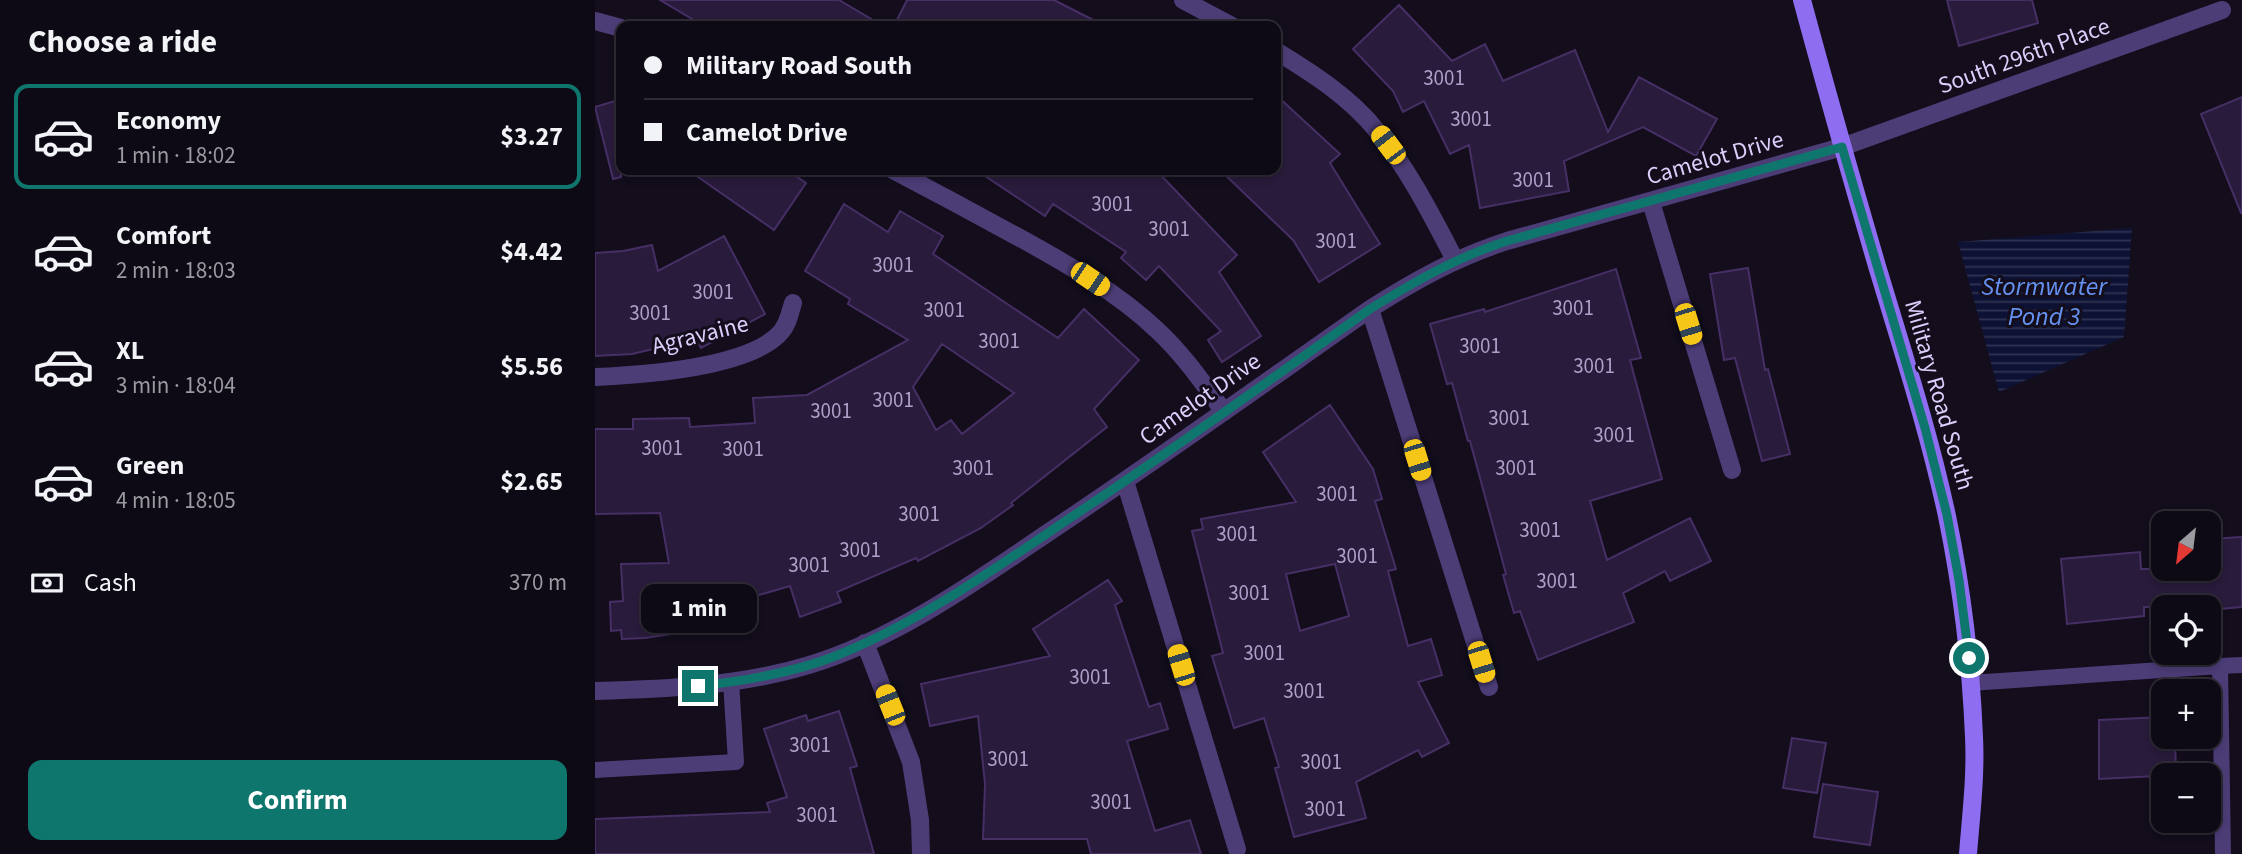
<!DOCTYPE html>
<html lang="en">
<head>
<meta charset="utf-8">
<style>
  :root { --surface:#0e0a15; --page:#1c1822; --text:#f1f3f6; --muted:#9b9aa0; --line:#2e2b34; --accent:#0f766e }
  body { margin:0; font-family:"Source Sans 3",sans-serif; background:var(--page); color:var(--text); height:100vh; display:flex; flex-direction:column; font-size:26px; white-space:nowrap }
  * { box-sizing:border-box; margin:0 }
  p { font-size:23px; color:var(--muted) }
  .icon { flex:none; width:38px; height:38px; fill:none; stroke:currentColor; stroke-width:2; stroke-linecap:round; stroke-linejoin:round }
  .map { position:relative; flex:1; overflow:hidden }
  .drawer { display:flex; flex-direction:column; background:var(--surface); width:595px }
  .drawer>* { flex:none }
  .hud { position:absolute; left:21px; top:21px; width:665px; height:154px; border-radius:14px; box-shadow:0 4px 10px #0003,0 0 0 2px var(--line); display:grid; align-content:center; height:154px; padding:0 28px; background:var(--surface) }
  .needle { width:46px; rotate:208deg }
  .buttons { position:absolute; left:1556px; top:511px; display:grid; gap:14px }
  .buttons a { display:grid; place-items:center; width:70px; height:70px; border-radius:14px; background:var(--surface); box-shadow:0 4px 10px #0003,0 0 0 2px var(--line); font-size:35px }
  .end { position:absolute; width:32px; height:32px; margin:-16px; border:9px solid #0f766e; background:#fff; box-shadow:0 0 0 4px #fff }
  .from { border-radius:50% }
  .bubble { position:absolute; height:49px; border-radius:14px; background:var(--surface); box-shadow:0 4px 10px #0003,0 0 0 2px var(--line); font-size:23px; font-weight:700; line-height:49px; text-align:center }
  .car { position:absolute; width:21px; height:42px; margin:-21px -10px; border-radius:9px; box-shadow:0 0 5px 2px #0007; background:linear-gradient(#f5c518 24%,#345 0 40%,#f5c518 0 76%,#345 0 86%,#f5c518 0) }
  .hud b { display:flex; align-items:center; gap:24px; height:66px; font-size:26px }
  .hud b+b { border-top:2px solid var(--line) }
  .hud i { width:18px; height:18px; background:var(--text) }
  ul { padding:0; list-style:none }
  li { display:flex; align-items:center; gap:21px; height:105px; margin:0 14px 10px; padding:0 14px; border:4px solid transparent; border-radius:14px }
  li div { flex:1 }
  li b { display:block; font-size:26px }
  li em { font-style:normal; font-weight:700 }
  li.on { border-color:var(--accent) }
  li>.icon { width:63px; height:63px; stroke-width:1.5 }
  h2 { padding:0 28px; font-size:32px; line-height:84px }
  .pay { display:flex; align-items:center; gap:18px; height:77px; padding:0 28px; font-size:26px }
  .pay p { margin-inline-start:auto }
  .cta { display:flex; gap:14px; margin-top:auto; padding:14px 28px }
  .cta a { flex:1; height:80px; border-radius:14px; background:var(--accent); color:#fff; font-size:28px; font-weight:700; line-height:80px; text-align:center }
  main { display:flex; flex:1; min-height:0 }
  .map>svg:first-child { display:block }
  .water { fill:url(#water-rules) }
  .building { fill:#291b3b; stroke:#462f65; stroke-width:2; fill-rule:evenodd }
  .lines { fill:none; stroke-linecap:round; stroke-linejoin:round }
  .service { stroke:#4c3d77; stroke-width:16 }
  .minor { stroke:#4c3d77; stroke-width:18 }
  .secondary { stroke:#8e6df1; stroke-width:18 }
  .route { stroke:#0f766e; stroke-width:9 }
  .labels { text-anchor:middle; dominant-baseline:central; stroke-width:6; stroke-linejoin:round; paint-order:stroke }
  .number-label { font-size:21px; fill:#afa0ca }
  .street-label { font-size:24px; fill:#dccdfa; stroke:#130d1c }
  .water-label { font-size:26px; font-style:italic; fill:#6591f0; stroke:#130d1c }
</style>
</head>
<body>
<main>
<section class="drawer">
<h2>Choose a ride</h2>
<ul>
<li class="on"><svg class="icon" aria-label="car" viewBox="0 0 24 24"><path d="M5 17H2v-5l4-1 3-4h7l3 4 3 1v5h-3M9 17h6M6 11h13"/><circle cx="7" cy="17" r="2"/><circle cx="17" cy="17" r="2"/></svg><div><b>Economy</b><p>1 min · 18:02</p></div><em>$3.27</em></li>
<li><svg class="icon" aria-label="car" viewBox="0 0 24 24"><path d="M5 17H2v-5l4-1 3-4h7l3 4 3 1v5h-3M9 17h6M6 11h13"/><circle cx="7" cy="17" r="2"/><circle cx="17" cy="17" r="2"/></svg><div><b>Comfort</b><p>2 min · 18:03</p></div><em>$4.42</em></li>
<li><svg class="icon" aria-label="car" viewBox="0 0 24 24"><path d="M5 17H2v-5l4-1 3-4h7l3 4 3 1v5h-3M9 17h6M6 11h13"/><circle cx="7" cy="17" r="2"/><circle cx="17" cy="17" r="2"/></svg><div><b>XL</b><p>3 min · 18:04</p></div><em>$5.56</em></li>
<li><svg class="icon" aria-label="car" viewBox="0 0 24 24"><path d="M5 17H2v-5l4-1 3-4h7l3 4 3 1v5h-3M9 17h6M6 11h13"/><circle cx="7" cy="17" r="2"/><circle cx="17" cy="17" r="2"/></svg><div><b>Green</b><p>4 min · 18:05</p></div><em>$2.65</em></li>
</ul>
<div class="pay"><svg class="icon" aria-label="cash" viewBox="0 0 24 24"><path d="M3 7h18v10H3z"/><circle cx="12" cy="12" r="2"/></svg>Cash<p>370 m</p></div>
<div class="cta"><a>Confirm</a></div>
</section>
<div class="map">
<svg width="1647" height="854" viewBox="0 0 1647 854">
  <defs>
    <pattern id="water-rules" width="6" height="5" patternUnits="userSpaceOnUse" patternTransform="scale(1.75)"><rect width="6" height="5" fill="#0d1235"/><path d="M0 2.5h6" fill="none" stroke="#303353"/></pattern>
  </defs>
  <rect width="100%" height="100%" fill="#130d1c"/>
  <path class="water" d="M 1537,228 L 1529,337 L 1404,392 L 1363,242 Z"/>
  <path class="building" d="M 65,0 L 244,0 L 288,26 L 109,26 Z
    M 312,0 L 459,0 L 510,26 L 299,26 Z
    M 1352,0 L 1437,0 L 1443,23 L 1364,46 Z
    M 804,5 L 857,61 L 890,44 L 908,81 L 980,50 L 1013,132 L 1044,77 L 1122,119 L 1101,156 L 1048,127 L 969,161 L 974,191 L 885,208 L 874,145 L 855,154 L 829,101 L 808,112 L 798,91 L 758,49 Z
    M 681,95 L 745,154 L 735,163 L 785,244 L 724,282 L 698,240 L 625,170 L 681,170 Z
    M 1647,97 L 1647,213 L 1646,213 L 1606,114 Z
    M 26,99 L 26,177 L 18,179 L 0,107 Z
    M 93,170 L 192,170 L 211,183 L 179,230 Z
    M 381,170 L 561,170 L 642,255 L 624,272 L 666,336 L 627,362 L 613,340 L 626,331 L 564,266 L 551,280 L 526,258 L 531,252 L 458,204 L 450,216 Z
    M 249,204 L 293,232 L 305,211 L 348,236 L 338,254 L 463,338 L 489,309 L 544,360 L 499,409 L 512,427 L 416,503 L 418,505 L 386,528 L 323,561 L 321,558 L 242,592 L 246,602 L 205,617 L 195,586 L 112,610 L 115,628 L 50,638 L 27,639 L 26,630 L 16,631 L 15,602 L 28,601 L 26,564 L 74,563 L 65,513 L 0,514 L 0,429 L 38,429 L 38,419 L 94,418 L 95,427 L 160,423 L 158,398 L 212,395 L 313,340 L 253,304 L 255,299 L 210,271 ZM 347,344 L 419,393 L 367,434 L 356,420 L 341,430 L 318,387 Z
    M 129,236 L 170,314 L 106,348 L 101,339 L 37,354 L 0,356 L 0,253 L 28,251 L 57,245 L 63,271 Z
    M 1153,268 L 1170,370 L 1173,369 L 1195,454 L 1167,461 L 1140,358 L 1129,360 L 1115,274 Z
    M 1021,269 L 1046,358 L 1035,360 L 1067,479 L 995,501 L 1012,560 L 1095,518 L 1116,561 L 1075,581 L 1070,571 L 1028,593 L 1039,622 L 943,660 L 925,611 L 919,613 L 908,575 L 911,574 L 875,441 L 873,441 L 857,383 L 852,384 L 835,324 L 889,309 L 890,312 Z
    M 735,405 L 778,469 L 787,499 L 780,501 L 801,569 L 793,571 L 813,646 L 836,639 L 847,675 L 823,682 L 854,743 L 827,757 L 823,750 L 761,782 L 771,818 L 699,837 L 680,768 L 684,767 L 669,718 L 639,728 L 617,656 L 628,653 L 597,531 L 608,529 L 606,519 L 701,502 L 668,452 ZM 740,564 L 754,616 L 705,631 L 691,574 Z
    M 1647,537 L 1647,607 L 1614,610 L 1614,607 L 1549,607 L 1549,616 L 1472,624 L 1466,559 L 1545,552 L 1546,569 L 1614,569 L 1614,539 Z
    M 513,580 L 527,601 L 520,605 L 554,707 L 565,703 L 573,729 L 532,741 L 560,831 L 595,820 L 606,854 L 496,854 L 492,839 L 388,839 L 390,784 L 383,716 L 335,726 L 326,684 L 455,656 L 438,629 Z
    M 244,711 L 262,766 L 255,768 L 279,854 L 0,854 L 0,819 L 175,812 L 172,803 L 192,797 L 169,729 L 211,715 L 213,721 Z
    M 1568,717 L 1568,737 L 1580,737 L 1581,775 L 1504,779 L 1504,720 Z
    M 1197,738 L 1231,743 L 1222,793 L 1188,788 Z
    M 1228,784 L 1283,792 L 1275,845 L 1219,837 Z"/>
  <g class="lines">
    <path class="service" d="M 1625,666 L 1647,665
      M 1375,683 L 1625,666 L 1628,854
      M 0,770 L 141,762 L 136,681"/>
    <path class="minor" d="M 588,0 L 637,26
      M 0,21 L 26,28
      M 681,51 C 717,73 755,97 782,131 C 814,170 837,216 860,260
      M 298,170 C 340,192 383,215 425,238 C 472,264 522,292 562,330 C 588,354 608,383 629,412
      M 1056,202 L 1137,470
      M 775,309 L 894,687
      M 0,377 C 46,375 155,368 186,332 C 193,324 195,313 198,303
      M 530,481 L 642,849
      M 270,643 L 316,762 L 325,820 L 326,854
      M 0,691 C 72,689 145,686 214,665 C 300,639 380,582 454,532 C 562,460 668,384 775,309 C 819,281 862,257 912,241 L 1247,147 L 1627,10"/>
    <path class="secondary" d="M 1207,0 C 1231,89 1256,177 1282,266 C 1307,349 1334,432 1352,516 C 1367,589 1376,663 1379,737 C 1381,776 1376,815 1373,854"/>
  </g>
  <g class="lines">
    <path class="route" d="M 103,686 C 150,681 199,673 243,655 C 329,620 406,564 484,512 C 582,447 678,378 775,309 C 819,282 862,257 912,241 L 1247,147 L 1330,428 L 1352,515 L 1364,580 L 1374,658"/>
  </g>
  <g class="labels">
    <g class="number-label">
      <text x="849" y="78">3001</text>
      <text x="876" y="119">3001</text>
      <text x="938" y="180">3001</text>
      <text x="517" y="204">3001</text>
      <text x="574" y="229">3001</text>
      <text x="741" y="241">3001</text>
      <text x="298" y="265">3001</text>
      <text x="118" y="292">3001</text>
      <text x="978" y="308">3001</text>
      <text x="349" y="310">3001</text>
      <text x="55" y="313">3001</text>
      <text x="404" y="341">3001</text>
      <text x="885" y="346">3001</text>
      <text x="999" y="366">3001</text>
      <text x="298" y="400">3001</text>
      <text x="236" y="411">3001</text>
      <text x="914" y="418">3001</text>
      <text x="1019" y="435">3001</text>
      <text x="67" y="448">3001</text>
      <text x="148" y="449">3001</text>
      <text x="378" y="468">3001</text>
      <text x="921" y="468">3001</text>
      <text x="742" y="494">3001</text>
      <text x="324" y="514">3001</text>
      <text x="945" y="530">3001</text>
      <text x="642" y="534">3001</text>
      <text x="265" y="550">3001</text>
      <text x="762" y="556">3001</text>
      <text x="214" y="565">3001</text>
      <text x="962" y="581">3001</text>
      <text x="654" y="593">3001</text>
      <text x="669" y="653">3001</text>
      <text x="495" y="677">3001</text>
      <text x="709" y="691">3001</text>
      <text x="215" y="745">3001</text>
      <text x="413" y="759">3001</text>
      <text x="726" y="762">3001</text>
      <text x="516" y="802">3001</text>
      <text x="730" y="809">3001</text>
      <text x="222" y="815">3001</text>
    </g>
    <g class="street-label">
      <text transform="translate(1429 56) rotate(-20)">South 296th Place</text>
      <text transform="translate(1120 158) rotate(-16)">Camelot Drive</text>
      <text transform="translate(105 335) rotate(-14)">Agravaine</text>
      <text transform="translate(1344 395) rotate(74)">Military Road South</text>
      <text transform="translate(605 399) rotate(-35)">Camelot Drive</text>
    </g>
    <g class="water-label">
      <text x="1449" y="286">Stormwater<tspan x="1449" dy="30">Pond 3</tspan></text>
    </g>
  </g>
</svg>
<div class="buttons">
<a><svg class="needle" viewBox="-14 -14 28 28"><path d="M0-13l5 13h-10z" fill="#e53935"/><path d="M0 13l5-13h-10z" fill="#9b9aa0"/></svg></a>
<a><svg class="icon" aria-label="locate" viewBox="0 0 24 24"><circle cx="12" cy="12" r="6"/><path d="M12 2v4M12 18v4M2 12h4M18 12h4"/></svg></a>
<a>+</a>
<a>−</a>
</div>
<i class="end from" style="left:1374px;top:658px"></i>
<i class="end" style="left:103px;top:686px"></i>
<div class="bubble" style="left:46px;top:584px;width:116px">1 min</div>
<i class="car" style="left:793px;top:145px;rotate:323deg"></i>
<i class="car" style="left:495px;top:279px;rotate:124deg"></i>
<i class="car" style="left:1093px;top:324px;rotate:163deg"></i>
<i class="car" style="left:822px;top:460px;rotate:163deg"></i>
<i class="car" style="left:886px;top:662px;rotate:163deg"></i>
<i class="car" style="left:586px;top:665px;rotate:343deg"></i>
<i class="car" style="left:295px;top:705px;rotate:338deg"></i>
<div class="hud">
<b><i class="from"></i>Military Road South</b>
<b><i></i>Camelot Drive</b>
</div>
</div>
</main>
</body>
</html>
